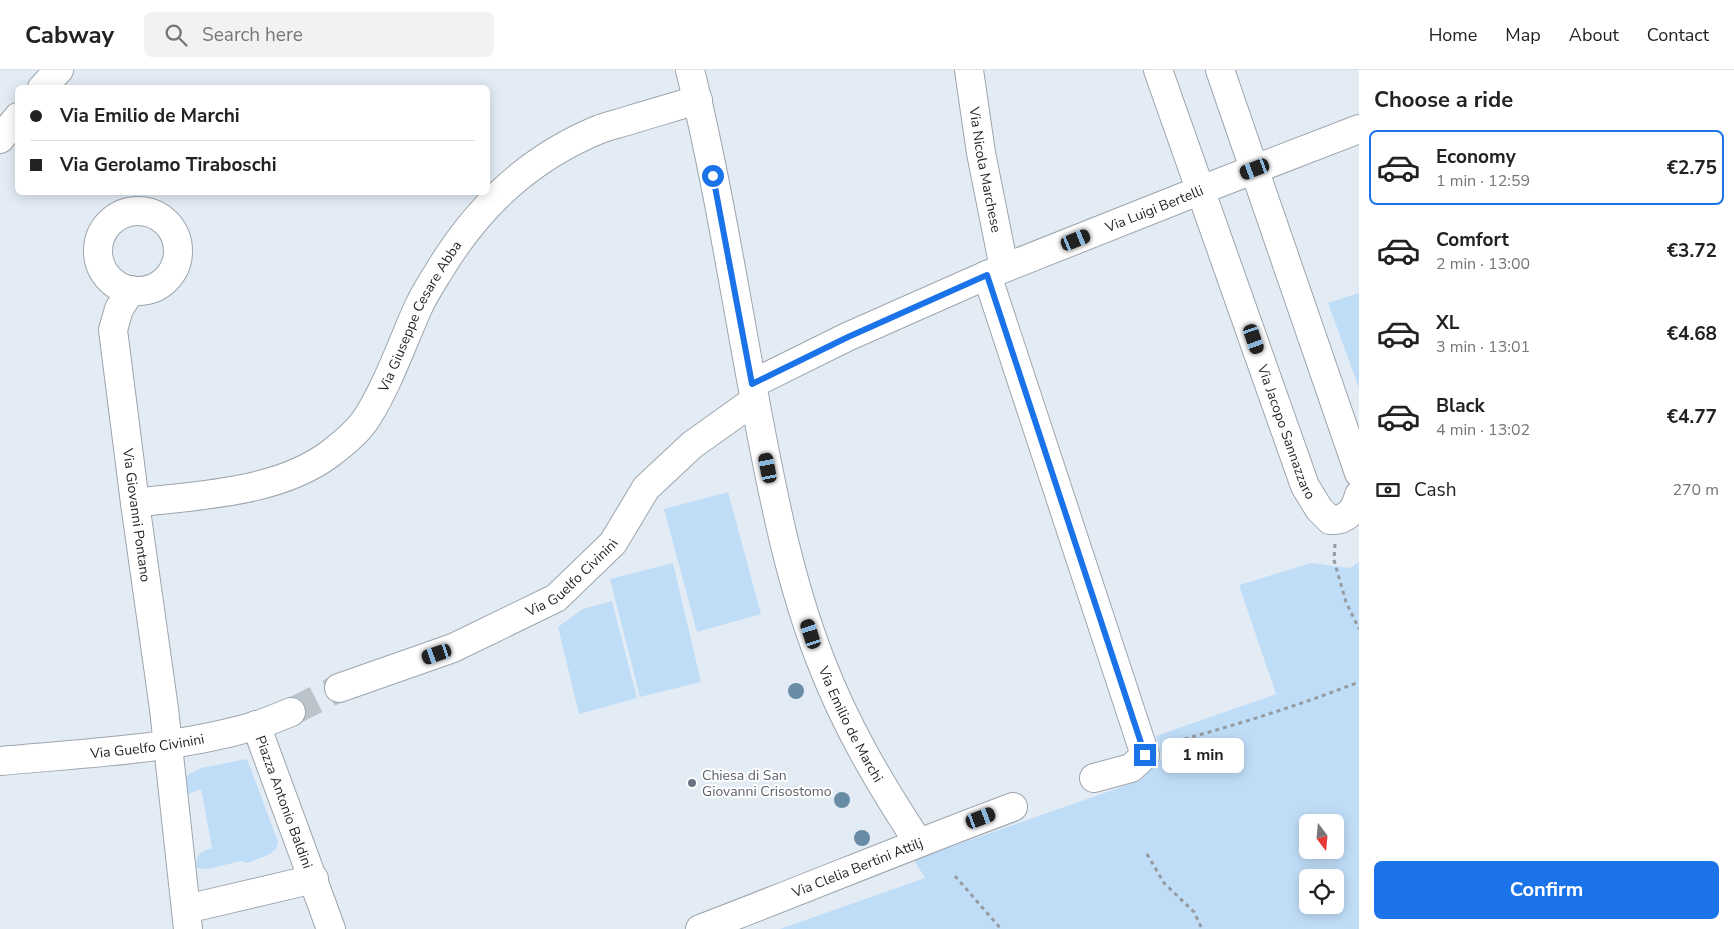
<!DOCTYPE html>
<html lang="en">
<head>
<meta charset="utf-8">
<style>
  :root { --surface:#fff; --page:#f2f2f2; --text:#222; --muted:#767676; --line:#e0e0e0; --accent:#1a73e8 }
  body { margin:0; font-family:"Nunito Sans",sans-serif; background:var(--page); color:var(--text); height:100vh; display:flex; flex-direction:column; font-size:19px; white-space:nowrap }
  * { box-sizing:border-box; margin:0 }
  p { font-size:16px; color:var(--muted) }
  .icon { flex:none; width:28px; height:28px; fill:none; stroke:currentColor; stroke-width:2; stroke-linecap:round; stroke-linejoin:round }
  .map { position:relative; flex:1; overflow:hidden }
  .side { display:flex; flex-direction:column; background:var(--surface); width:375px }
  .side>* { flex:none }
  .hud { position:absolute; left:15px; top:15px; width:475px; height:110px; border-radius:8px; box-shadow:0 2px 12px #0003; display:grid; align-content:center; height:110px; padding:0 15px; background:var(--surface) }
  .needle { width:32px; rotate:164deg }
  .buttons { position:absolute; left:1299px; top:744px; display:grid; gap:10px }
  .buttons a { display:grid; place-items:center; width:45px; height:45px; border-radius:8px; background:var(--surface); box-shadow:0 2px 12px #0003; font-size:25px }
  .end { position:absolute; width:22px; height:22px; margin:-11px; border:6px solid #1a73e8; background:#fff; box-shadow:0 0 0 2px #fff }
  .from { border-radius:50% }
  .bubble { position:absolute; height:35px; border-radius:8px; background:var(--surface); box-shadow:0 2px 12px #0003; font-size:16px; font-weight:700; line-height:35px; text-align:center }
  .car { position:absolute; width:15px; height:30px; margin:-15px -8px; border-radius:6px; box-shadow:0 0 4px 1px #0007; background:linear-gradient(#222 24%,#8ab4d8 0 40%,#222 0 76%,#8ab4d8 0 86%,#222 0) }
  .hud b { display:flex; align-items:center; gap:18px; height:48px; font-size:19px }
  .hud b+b { border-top:1px solid var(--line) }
  .hud i { width:12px; height:12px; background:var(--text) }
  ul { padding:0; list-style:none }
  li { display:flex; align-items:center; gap:15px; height:75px; margin:0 10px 8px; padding:0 5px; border:2px solid transparent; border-radius:8px }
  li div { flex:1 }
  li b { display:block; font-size:19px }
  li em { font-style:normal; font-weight:700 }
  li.selected { border-color:var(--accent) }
  li>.icon { width:45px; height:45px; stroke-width:1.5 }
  h2 { padding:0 15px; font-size:22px; line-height:60px }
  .pay { display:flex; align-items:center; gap:12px; height:55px; padding:0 15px; font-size:19px }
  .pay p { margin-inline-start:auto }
  .button { display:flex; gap:10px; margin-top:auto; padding:10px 15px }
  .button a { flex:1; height:58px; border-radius:8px; background:var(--accent); color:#fff; font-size:20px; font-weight:700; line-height:58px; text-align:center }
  header { display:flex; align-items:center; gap:30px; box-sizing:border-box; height:70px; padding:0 25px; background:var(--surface); border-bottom:1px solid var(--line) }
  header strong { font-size:24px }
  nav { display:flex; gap:28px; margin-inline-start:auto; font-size:18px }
  .search { width:350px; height:45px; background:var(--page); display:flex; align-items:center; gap:12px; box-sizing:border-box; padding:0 18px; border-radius:8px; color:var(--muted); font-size:19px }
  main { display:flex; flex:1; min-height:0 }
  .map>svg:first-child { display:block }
  .green { fill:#c0ddf8; fill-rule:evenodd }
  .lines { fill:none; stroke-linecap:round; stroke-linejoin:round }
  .minor-tunnel { stroke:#bcc4cb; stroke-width:28; stroke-dasharray:28 14; stroke-linecap:butt }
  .minor-casing { stroke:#9da5ad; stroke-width:30 }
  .path { stroke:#959ba2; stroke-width:3; stroke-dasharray:4 4; stroke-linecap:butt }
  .minor { stroke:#fff; stroke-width:28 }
  .tree { fill:#698ca6 }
  .route { stroke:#1a73e8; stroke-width:6 }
  .worship-dot { fill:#6b7280; stroke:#fff; stroke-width:2 }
  .labels { text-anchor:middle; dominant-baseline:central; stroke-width:4; stroke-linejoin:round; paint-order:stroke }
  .street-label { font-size:14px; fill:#1f2225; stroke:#fff }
  .worship-label { font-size:14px; fill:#5b616d; stroke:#fff; text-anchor:start }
</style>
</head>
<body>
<header>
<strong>Cabway</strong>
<div class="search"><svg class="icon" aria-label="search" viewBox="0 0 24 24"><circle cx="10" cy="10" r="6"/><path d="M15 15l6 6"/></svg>Search here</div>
<nav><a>Home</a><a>Map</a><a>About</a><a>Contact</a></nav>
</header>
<main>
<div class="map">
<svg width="1359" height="859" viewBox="0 0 1359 859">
  <rect width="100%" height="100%" fill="#e3ecf5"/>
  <path class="green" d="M 1359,223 L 1359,318 L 1328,233 Z
    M 728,422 L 761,544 L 697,562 L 664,439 Z
    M 1359,492 L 1359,859 L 780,859 L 925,808 L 914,790 L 1141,710 L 1162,688 L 1156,666 L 1276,624 L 1239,515 L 1311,493 L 1350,498 ZM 1308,752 L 1335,752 L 1335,780 L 1308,780 ZM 1308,808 L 1335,808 L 1335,835 L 1308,835 Z
    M 673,493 L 701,612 L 640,627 L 610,509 Z
    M 612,531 L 637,628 L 579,644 L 558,557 L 583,539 Z
    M 247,689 L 278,772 L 276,779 L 270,784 L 248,793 L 241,791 L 212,798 L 200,799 L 196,797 C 197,783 199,783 212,778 L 201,719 L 188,724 L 184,707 L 201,698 Z"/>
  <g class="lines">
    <path class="minor-tunnel" d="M 291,642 L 339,618"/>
    <defs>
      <g id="minor">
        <path id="s1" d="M 690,0 C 719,117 737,238 760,357 C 775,435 791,514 820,589 C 846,657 879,712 918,772"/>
        <path id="s2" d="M 969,0 L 981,83 L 1004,198"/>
        <path id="s3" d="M 1158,0 L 1305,416 L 1319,439 L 1330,450 C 1347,451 1355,440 1359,425"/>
        <path d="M 1220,0 L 1359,403"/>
        <path d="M 42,18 L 59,0"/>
        <path d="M 0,69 L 18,47"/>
        <circle cx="138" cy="181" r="40"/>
        <path d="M 987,205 L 1145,685 L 1131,698 L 1094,708"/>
        <path id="s4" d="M 131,220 L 119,239 L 113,260 L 135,433 L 164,639 L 188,859"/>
        <path id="s5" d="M 752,314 L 847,267 L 987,205 L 1201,120 L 1359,59"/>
        <path id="s6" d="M 135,433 C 198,425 279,423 331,383 C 344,373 359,361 368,346 C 387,316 402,274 417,240 C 423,226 431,214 439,201 C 478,136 529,88 600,59 C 611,55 622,53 633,49 C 654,43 676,36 698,30"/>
        <path id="s7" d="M 339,618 L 453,578 L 556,528 L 613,473 L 646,418 L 692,375 L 755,330"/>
        <path id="s8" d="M 256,655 L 331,859"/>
        <path id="s9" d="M 0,691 C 85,683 173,680 255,656 C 267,652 279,647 291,642"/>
        <path d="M 186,839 L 314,809"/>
        <path id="s10" d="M 700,859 C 805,819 908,776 1013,737"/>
      </g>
    </defs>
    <use href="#minor" class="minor-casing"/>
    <path class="path" d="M 1335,474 L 1334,490 L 1346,532 L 1359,559
      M 1169,673 C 1234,656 1297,636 1359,612
      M 1147,784 L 1164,813 L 1194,842 L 1202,859
      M 955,806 L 1001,859"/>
    <use href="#minor" class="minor"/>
  </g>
  <g class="tree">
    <circle cx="796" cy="621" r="8"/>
    <circle cx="842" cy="730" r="8"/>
    <circle cx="862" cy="768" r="8"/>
  </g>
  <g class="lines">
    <path class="route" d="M 713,106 L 752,314 L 848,267 L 987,205 L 1145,685"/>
  </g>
  <circle class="worship-dot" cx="692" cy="713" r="5"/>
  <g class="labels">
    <g class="street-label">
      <text stroke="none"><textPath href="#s2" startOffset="101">Via Nicola Marchese</textPath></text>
      <text stroke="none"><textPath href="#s5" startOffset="439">Via Luigi Bertelli</textPath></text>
      <text stroke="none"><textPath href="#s6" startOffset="370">Via Giuseppe Cesare Abba</textPath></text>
      <text stroke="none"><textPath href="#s3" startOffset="384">Via Jacopo Sannazzaro</textPath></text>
      <text stroke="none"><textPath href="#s4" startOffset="231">Via Giovanni Pontano</textPath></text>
      <text stroke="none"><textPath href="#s7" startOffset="260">Via Guelfo Civinini</textPath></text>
      <text stroke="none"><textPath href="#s1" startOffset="676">Via Emilio de Marchi</textPath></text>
      <text stroke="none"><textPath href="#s9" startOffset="148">Via Guelfo Civinini</textPath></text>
      <text stroke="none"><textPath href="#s8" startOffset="82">Piazza Antonio Baldini</textPath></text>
      <text stroke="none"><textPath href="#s10" startOffset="169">Via Clelia Bertini Attilj</textPath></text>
    </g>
    <g class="worship-label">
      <text x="702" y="705">Chiesa di San<tspan x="702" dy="16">Giovanni Crisostomo</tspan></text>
    </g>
  </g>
</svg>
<div class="buttons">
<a><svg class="needle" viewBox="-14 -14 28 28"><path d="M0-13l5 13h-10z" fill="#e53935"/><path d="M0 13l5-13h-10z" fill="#767676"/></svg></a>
<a><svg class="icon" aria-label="locate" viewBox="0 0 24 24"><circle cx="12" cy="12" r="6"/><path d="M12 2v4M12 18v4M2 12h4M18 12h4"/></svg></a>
</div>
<i class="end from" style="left:713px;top:106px"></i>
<i class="end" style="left:1145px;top:685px"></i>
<div class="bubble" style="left:1162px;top:668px;width:82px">1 min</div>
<i class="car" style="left:1255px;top:99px;rotate:249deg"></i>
<i class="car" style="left:1076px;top:170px;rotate:68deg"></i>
<i class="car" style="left:1254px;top:269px;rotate:161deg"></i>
<i class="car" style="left:768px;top:398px;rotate:349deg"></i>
<i class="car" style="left:811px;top:564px;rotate:342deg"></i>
<i class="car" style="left:437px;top:584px;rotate:251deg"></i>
<i class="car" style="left:981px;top:748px;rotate:69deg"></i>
<div class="hud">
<b><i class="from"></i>Via Emilio de Marchi</b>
<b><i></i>Via Gerolamo Tiraboschi</b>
</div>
</div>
<section class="side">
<h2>Choose a ride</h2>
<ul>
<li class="selected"><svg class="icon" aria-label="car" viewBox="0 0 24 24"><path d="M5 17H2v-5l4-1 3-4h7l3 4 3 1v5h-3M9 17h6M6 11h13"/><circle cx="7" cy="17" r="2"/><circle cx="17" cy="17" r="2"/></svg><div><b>Economy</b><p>1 min · 12:59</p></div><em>€2.75</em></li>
<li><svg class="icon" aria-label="car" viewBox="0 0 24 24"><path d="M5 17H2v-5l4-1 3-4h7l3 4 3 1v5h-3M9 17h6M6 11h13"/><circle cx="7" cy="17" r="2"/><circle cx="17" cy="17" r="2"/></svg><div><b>Comfort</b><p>2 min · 13:00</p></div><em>€3.72</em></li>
<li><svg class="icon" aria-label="car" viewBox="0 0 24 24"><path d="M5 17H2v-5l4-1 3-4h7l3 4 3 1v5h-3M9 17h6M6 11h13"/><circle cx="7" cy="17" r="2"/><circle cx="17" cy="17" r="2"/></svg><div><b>XL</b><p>3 min · 13:01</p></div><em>€4.68</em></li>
<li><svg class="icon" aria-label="car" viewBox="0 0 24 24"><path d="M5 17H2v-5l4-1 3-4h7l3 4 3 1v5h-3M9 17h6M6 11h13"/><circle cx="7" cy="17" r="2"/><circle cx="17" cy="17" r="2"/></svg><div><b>Black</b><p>4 min · 13:02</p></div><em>€4.77</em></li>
</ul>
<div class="pay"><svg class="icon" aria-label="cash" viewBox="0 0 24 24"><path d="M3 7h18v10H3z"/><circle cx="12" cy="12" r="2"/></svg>Cash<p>270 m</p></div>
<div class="button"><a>Confirm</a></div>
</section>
</main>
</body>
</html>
